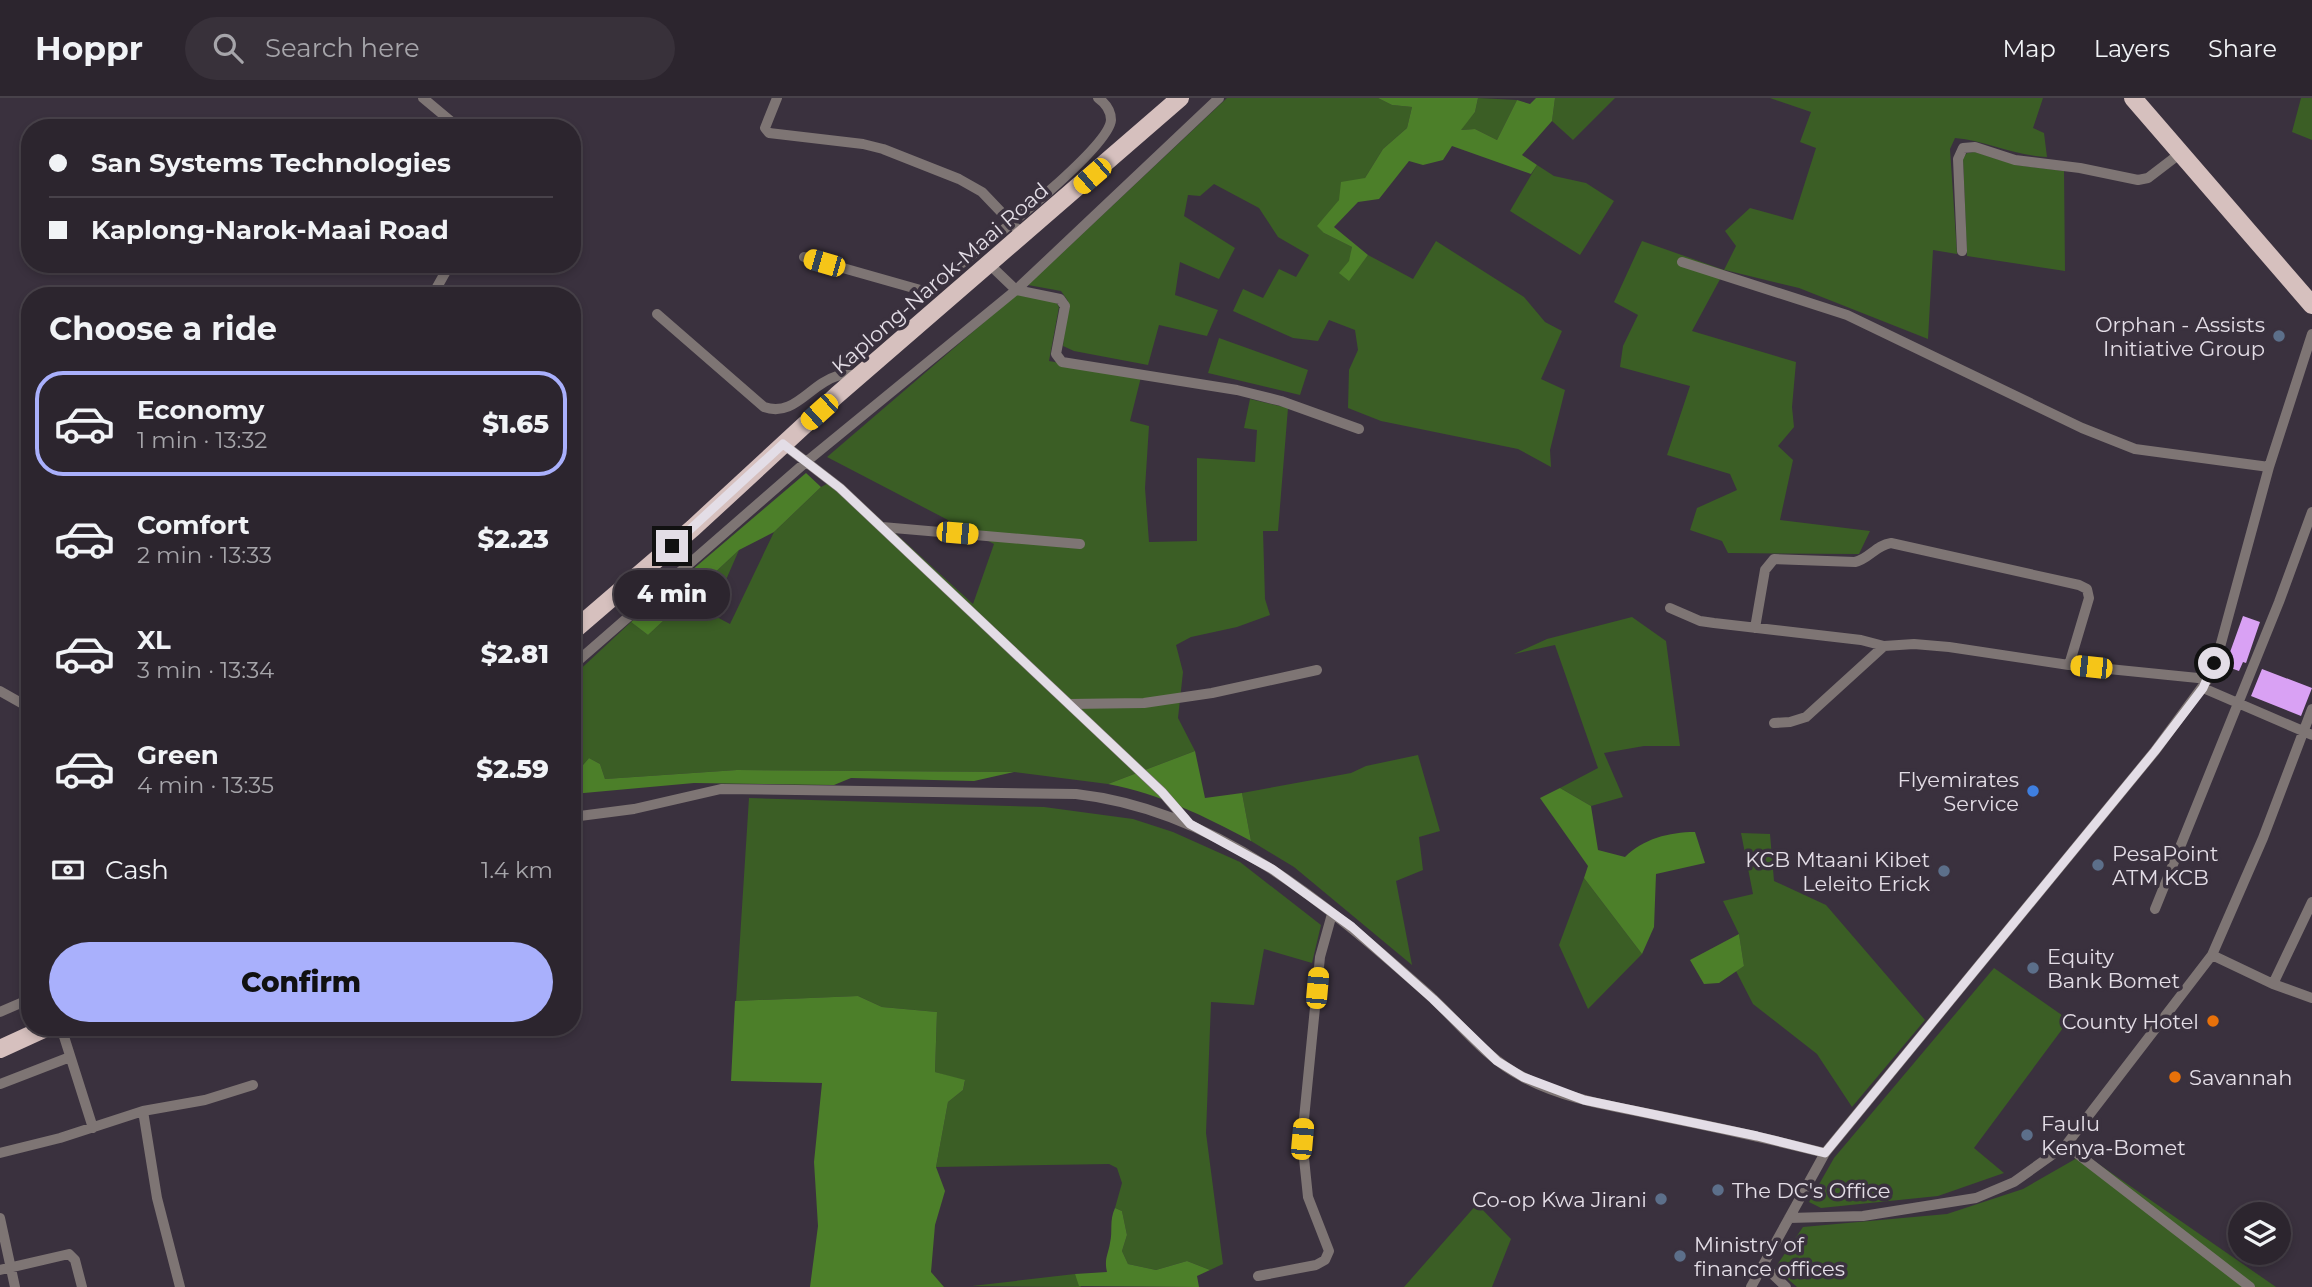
<!DOCTYPE html>
<html lang="en">
<head>
<meta charset="utf-8">
<style>
  :root { --surface:#2c252e; --page:#38313a; --text:#f1f3f6; --muted:#a6a5aa; --line:#48424a; --accent:#a9b0fc }
  body { margin:0; font-family:Montserrat,sans-serif; background:var(--page); color:var(--text); height:100vh; display:flex; flex-direction:column; font-size:26px; white-space:nowrap }
  * { box-sizing:border-box; margin:0 }
  p { font-size:23px; color:var(--muted) }
  .icon { flex:none; width:38px; height:38px; fill:none; stroke:currentColor; stroke-width:2; stroke-linecap:round; stroke-linejoin:round }
  .map { position:relative; flex:1; overflow:hidden }
  .sheet { position:absolute; left:21px; top:189px; width:560px; height:749px; display:flex; flex-direction:column; background:var(--surface); border-radius:28px; box-shadow:0 4px 10px #0003,0 0 0 2px var(--line) }
  .sheet>* { flex:none }
  .banner { position:absolute; left:21px; top:21px; width:560px; height:154px; border-radius:28px; box-shadow:0 4px 10px #0003,0 0 0 2px var(--line); display:grid; align-content:center; height:154px; padding:0 28px; background:var(--surface) }
  .tools { position:absolute; left:2228px; top:1104px; display:grid; gap:14px }
  .tools a { display:grid; place-items:center; width:63px; height:63px; border-radius:50%; background:var(--surface); box-shadow:0 4px 10px #0003,0 0 0 2px var(--line); font-size:35px }
  .end { position:absolute; width:32px; height:32px; margin:-16px; border:9px solid #e3dde6; background:#111; box-shadow:0 0 0 4px #111 }
  .from { border-radius:50% }
  .bubble { position:absolute; height:49px; border-radius:24px; background:var(--surface); box-shadow:0 4px 10px #0003,0 0 0 2px var(--line); font-size:23px; font-weight:800; line-height:49px; text-align:center }
  .car { position:absolute; width:21px; height:42px; margin:-21px -10px; border-radius:9px; box-shadow:0 0 5px 2px #0007; background:linear-gradient(#f5c518 24%,#345 0 40%,#f5c518 0 76%,#345 0 86%,#f5c518 0) }
  .banner b { display:flex; align-items:center; gap:24px; height:66px; font-size:26px }
  .banner b+b { border-top:2px solid var(--line) }
  .banner i { width:18px; height:18px; background:var(--text) }
  ul { padding:0; list-style:none }
  li { display:flex; align-items:center; gap:21px; height:105px; margin:0 14px 10px; padding:0 14px; border:4px solid transparent; border-radius:28px }
  li div { flex:1 }
  li b { display:block; font-size:26px }
  li em { font-style:normal; font-weight:800 }
  li.current { border-color:var(--accent) }
  li>.icon { width:63px; height:63px; stroke-width:1.5 }
  h2 { padding:0 28px; font-size:32px; line-height:84px }
  .pay { display:flex; align-items:center; gap:18px; height:77px; padding:0 28px; font-size:26px }
  .pay p { margin-inline-start:auto }
  .button { display:flex; gap:14px; margin-top:auto; padding:14px 28px }
  .button a { flex:1; height:80px; border-radius:42px; background:var(--accent); color:#111; font-size:28px; font-weight:800; line-height:80px; text-align:center }
  header { display:flex; align-items:center; gap:42px; box-sizing:border-box; height:98px; padding:0 35px; background:var(--surface); border-bottom:2px solid var(--line) }
  header strong { font-size:33px }
  nav { display:flex; gap:38px; margin-inline-start:auto; font-size:24px }
  .search { width:490px; height:63px; background:var(--page); display:flex; align-items:center; gap:18px; box-sizing:border-box; padding:0 24px; border-radius:38px; color:var(--muted); font-size:26px }
  .map>svg:first-child { display:block }
  .green { fill:#3b5e25 }
  .forest { fill:#4c7f29 }
  .building { fill:#d9a1f4 }
  .lines { fill:none; stroke-linecap:round; stroke-linejoin:round }
  .minor { stroke:#7e7574; stroke-width:10 }
  .trunk { stroke:#d6c0be; stroke-width:18 }
  .route { stroke:#e3dde6; stroke-width:9 }
  .service-dot { fill:#5c6f8a; stroke:#3a313e; stroke-width:2.5 }
  .shop-dot { fill:#3f7fe0; stroke:#3a313e; stroke-width:2.5 }
  .food-dot { fill:#e8710a; stroke:#3a313e; stroke-width:2.5 }
  .labels { text-anchor:middle; dominant-baseline:central; stroke-width:7; stroke-linejoin:round; paint-order:stroke }
  .street-label { font-size:21px; fill:#e3dde6; stroke:#3a313e }
  .poi-label { font-size:21px; fill:#e3dde6; stroke:#3a313e; text-anchor:start }
</style>
</head>
<body>
<header>
<strong>Hoppr</strong>
<div class="search"><svg class="icon" aria-label="search" viewBox="0 0 24 24"><circle cx="10" cy="10" r="6"/><path d="M15 15l6 6"/></svg>Search here</div>
<nav><a>Map</a><a>Layers</a><a>Share</a></nav>
</header>
<div class="map">
<svg width="2312" height="1189" viewBox="0 0 2312 1189">
  <rect width="100%" height="100%" fill="#3a313e"/>
  <path class="green" d="M 1227,0 L 1378,0 L 1392,7 L 1412,9 L 1407,30 L 1383,51 L 1365,80 L 1339,102 L 1324,135 L 1352,149 L 1349,182 L 1368,157 L 1413,181 L 1436,143 L 1524,199 L 1545,224 L 1562,233 L 1541,281 L 1565,292 L 1550,352 L 1551,369 L 1518,351 L 1381,323 L 1348,310 L 1349,272 L 1358,252 L 1355,232 L 1329,222 L 1318,243 L 1293,240 L 1233,213 L 1243,191 L 1263,200 L 1279,171 L 1296,179 L 1309,157 L 1278,139 L 1259,110 L 1214,86 L 1200,98 L 1188,97 L 1184,118 L 1235,150 L 1219,181 L 1180,164 L 1175,197 L 1218,212 L 1207,238 L 1159,227 L 1148,267 L 1074,253 L 1063,248 L 1068,203 L 1061,193 L 1028,187 Z
    M 1478,0 L 1517,2 L 1497,42 L 1475,31 L 1460,32 L 1475,14 Z
    M 1555,0 L 1615,0 L 1573,42 L 1552,23 Z
    M 1770,0 L 2043,0 L 2033,30 L 2044,35 L 2047,59 C 2015,58 1987,43 1955,40 L 1950,51 L 1957,156 L 1933,152 L 1928,241 L 1799,190 L 1725,172 L 1692,233 L 1796,264 L 1792,309 L 1794,329 L 1778,348 L 1793,362 L 1780,422 L 1870,433 L 1859,456 L 1728,455 L 1722,443 L 1690,432 L 1697,410 L 1737,392 L 1730,376 L 1667,357 L 1690,288 L 1620,269 L 1623,248 L 1638,217 L 1614,204 L 1642,143 L 1724,172 L 1736,148 L 1725,133 L 1750,110 L 1793,122 L 1816,50 L 1800,44 L 1811,14 Z
    M 2301,0 L 2312,0 L 2312,42 L 2292,34 Z
    M 1975,54 L 2016,67 L 2064,73 L 2065,173 L 1967,158 L 1963,60 L 1967,55 Z
    M 1537,67 L 1554,78 L 1586,85 L 1614,103 L 1580,157 L 1510,113 Z
    M 1017,196 L 1056,204 L 1059,209 L 1049,263 L 1141,279 L 1130,323 L 1149,328 L 1145,390 L 1149,444 L 1197,443 L 1197,360 L 1255,364 L 1257,332 L 1244,330 L 1250,301 L 1288,310 L 1278,433 L 1263,433 L 1265,501 L 1270,517 L 1237,529 L 1191,539 L 1176,547 L 1183,574 L 1178,620 L 1195,653 L 1108,686 L 1014,674 L 737,672 L 605,681 L 600,666 L 589,660 L 572,680 L 572,579 L 631,524 L 648,537 L 739,452 L 711,516 L 730,526 L 774,434 L 821,389 L 836,381 L 973,506 L 994,446 L 827,359 Z
    M 1219,240 L 1308,272 L 1300,297 L 1208,275 Z
    M 1632,519 L 1666,543 L 1680,648 L 1644,648 L 1604,655 L 1623,699 L 1591,708 L 1560,690 L 1598,670 L 1555,547 L 1514,556 L 1547,541 Z
    M 1418,657 L 1440,733 L 1419,739 L 1423,772 L 1396,783 L 1412,867 L 1294,769 L 1251,743 L 1242,695 L 1351,675 L 1366,668 Z
    M 749,700 L 1044,709 L 1133,721 L 1173,734 L 1240,764 L 1321,827 L 1312,865 L 1264,851 L 1254,907 L 1211,904 L 1206,1035 L 1223,1166 L 1210,1172 L 1187,1163 L 1156,1172 L 1128,1166 L 1122,1153 L 1127,1137 L 1122,1113 L 1115,1110 L 1122,1085 L 1117,1070 L 1109,1066 L 936,1069 L 948,1004 L 963,992 L 965,983 L 935,974 L 937,914 L 882,909 L 858,898 L 736,903 Z
    M 1741,735 L 1770,736 L 1774,783 L 1826,807 L 1925,922 L 1852,1009 L 1817,956 L 1753,906 L 1736,873 L 1744,868 L 1739,836 L 1723,803 L 1753,796 Z
    M 1584,780 L 1642,856 L 1588,911 L 1559,847 Z
    M 1994,870 L 2069,922 L 1974,1050 L 2004,1075 L 1938,1098 L 1821,1110 L 1809,1104 L 1834,1060 Z
    M 2084,1056 L 2276,1189 L 1797,1189 L 1775,1170 L 1803,1129 L 1947,1116 L 2023,1091 Z
    M 1477,1106 L 1511,1141 L 1492,1189 L 1404,1189 Z
    M 1075,1176 L 1081,1189 L 972,1188 Z"/>
  <path class="forest" d="M 1378,0 L 1478,0 L 1475,14 L 1461,32 L 1475,31 L 1497,42 L 1517,2 L 1530,6 L 1536,0 L 1555,0 L 1552,23 L 1522,57 L 1537,67 L 1531,76 L 1452,48 L 1443,62 L 1423,67 L 1409,63 L 1379,101 L 1358,104 L 1334,129 L 1368,157 L 1349,183 L 1339,175 L 1349,163 L 1352,149 L 1324,135 L 1317,128 L 1339,102 L 1341,84 L 1365,80 L 1383,51 L 1407,30 L 1412,9 L 1392,7 Z
    M 806,375 L 821,389 L 774,434 L 739,452 L 648,537 L 631,524 Z
    M 1195,653 L 1205,700 L 1242,695 L 1251,743 C 1204,718 1160,696 1108,686 Z
    M 589,660 L 600,666 L 605,681 L 737,672 L 1014,674 L 974,683 L 851,680 L 834,687 L 694,685 L 573,696 L 572,680 Z
    M 1560,690 L 1591,708 L 1598,752 L 1625,759 C 1643,741 1669,734 1695,734 L 1705,765 L 1656,776 L 1654,829 L 1642,856 L 1584,780 L 1588,768 L 1540,700 Z
    M 1739,836 L 1744,868 L 1719,885 L 1704,886 L 1690,862 Z
    M 858,898 L 882,909 L 937,914 L 935,974 L 965,982 L 963,992 L 948,1004 L 936,1069 L 945,1093 L 935,1127 L 931,1174 L 944,1189 L 810,1189 L 818,1128 L 814,1064 L 822,985 L 731,983 L 735,903 Z
    M 1115,1110 L 1122,1113 L 1127,1137 L 1122,1153 L 1128,1166 L 1156,1172 L 1187,1163 L 1210,1172 L 1197,1178 L 1199,1189 L 1079,1188 L 1075,1176 L 1107,1174 C 1104,1161 1108,1157 1110,1145 C 1113,1133 1109,1123 1115,1110 Z"/>
  <path class="building" d="M 2243,518 L 2260,524 L 2246,565 L 2243,564 L 2239,573 L 2225,568 Z
    M 2262,571 L 2312,590 L 2301,618 L 2251,598 Z"/>
  <g class="lines">
    <path class="minor" d="M 423,0 L 459,30
      M 777,0 L 765,30 L 769,35 L 863,46 L 883,51 L 959,81 L 982,94 L 1024,138
      M 1962,153 L 1958,61 L 1963,50 L 1975,49 L 2015,62 L 2080,70 L 2138,82 L 2148,80 L 2182,54
      M 804,159 L 924,193 L 937,185 C 966,161 1109,53 1111,22 C 1111,13 1105,5 1098,0
      M 1682,164 L 1847,217 L 2082,330 L 2135,351 L 2269,369
      M 990,167 L 1016,192 L 1060,201 L 1065,208 L 1056,256 L 1062,264 L 1237,292 L 1281,303 L 1359,331
      M 432,198 L 450,166
      M 657,216 L 764,309 C 794,320 810,286 837,278 C 844,276 853,277 860,277
      M 783,346 L 840,390 L 1162,694 L 1185,721
      M 882,429 L 1080,446
      M 1670,510 L 1700,523 L 1714,525 L 1861,542 L 1884,548
      M 1755,530 L 1765,472 L 1774,461 L 1855,464 C 1869,461 1876,447 1891,445 L 2079,487 L 2087,491 L 2089,500 L 2069,567
      M 572,568 L 806,364 L 1016,192 L 1219,0
      M 2203,590 L 2312,637
      M 0,593 L 30,610
      M 1069,606 L 1144,605 L 1212,595 L 1317,572
      M 1774,625 L 1790,624 L 1806,619 L 1884,548 L 1914,546 L 1949,549 L 2069,567 L 2208,581
      M 572,719 L 634,711 L 721,691 L 1076,696 C 1217,712 1325,805 1428,896 C 1459,924 1485,960 1523,979 C 1566,1002 1614,1008 1660,1018 C 1715,1029 1770,1041 1825,1055
      M 2155,811 L 2279,504 L 2312,414
      M 2212,857 L 2273,886 L 2312,900
      M 2273,886 L 2312,804
      M 0,914 L 30,901
      M 61,929 L 93,1030
      M 0,986 L 70,959
      M 143,1013 L 157,1100 L 180,1189
      M 2066,1047 L 2250,1189
      M 0,1055 L 60,1040 L 143,1013 L 205,1002 L 253,987
      M 0,1120 L 15,1189
      M 1789,1120 L 1863,1118 L 1976,1100 L 2014,1084 L 2066,1047 L 2212,857 L 2263,740 L 2312,611
      M 1763,1167 L 1786,1189
      M 0,1172 L 69,1156 L 75,1162 L 82,1189
      M 1258,1178 L 1316,1167 L 1325,1162 L 1329,1153 L 1308,1099 L 1302,1041 L 1320,859 L 1332,816
      M 1751,1189 L 1825,1055 L 2155,653 L 2208,581 L 2220,549 L 2269,369 L 2312,236"/>
    <path class="trunk" d="M 2133,0 L 2312,207
      M 572,534 L 693,430 L 837,297 L 1180,0
      M 0,951 L 48,929"/>
  </g>
  <g class="lines">
    <path class="route" d="M 672,448 L 783,346 L 840,390 L 1162,694 L 1190,726 L 1272,771 L 1352,829 L 1433,901 L 1497,963 L 1523,979 L 1584,1002 L 1757,1038 L 1825,1055 L 2155,653 L 2203,590 L 2214,565"/>
  </g>
  <g class="service-dot">
    <circle cx="2279" cy="238" r="7"/>
    <circle cx="2098" cy="767" r="7"/>
    <circle cx="1944" cy="773" r="7"/>
    <circle cx="2033" cy="870" r="7"/>
    <circle cx="2027" cy="1037" r="7"/>
    <circle cx="1718" cy="1092" r="7"/>
    <circle cx="1661" cy="1101" r="7"/>
    <circle cx="1680" cy="1158" r="7"/>
  </g>
  <circle class="shop-dot" cx="2033" cy="693" r="7"/>
  <g class="food-dot">
    <circle cx="2213" cy="923" r="7"/>
    <circle cx="2175" cy="979" r="7"/>
  </g>
  <g class="labels">
    <g class="street-label">
      <text transform="translate(940 180) rotate(-41)">Kaplong-Narok-Maai Road</text>
    </g>
    <g class="poi-label">
      <text x="2265" y="226" text-anchor="end">Orphan - Assists<tspan x="2265" dy="24">Initiative Group</tspan></text>
      <text x="2019" y="681" text-anchor="end">Flyemirates<tspan x="2019" dy="24">Service</tspan></text>
      <text x="2112" y="755">PesaPoint<tspan x="2112" dy="24">ATM KCB</tspan></text>
      <text x="1930" y="761" text-anchor="end">KCB Mtaani Kibet<tspan x="1930" dy="24">Leleito Erick</tspan></text>
      <text x="2047" y="858">Equity<tspan x="2047" dy="24">Bank Bomet</tspan></text>
      <text x="2199" y="923" text-anchor="end">County Hotel</text>
      <text x="2189" y="979">Savannah</text>
      <text x="2041" y="1025">Faulu<tspan x="2041" dy="24">Kenya-Bomet</tspan></text>
      <text x="1732" y="1092">The DC's Office</text>
      <text x="1647" y="1101" text-anchor="end">Co-op Kwa Jirani</text>
      <text x="1694" y="1146">Ministry of<tspan x="1694" dy="24">finance offices</tspan></text>
    </g>
  </g>
</svg>
<div class="tools">
<a><svg class="icon" aria-label="layers" viewBox="0 0 24 24"><path d="M12 4l9 5-9 5-9-5zM3 14l9 5 9-5"/></svg></a>
</div>
<i class="end from" style="left:2214px;top:565px"></i>
<i class="end" style="left:672px;top:448px"></i>
<div class="bubble" style="left:614px;top:472px;width:116px">4 min</div>
<i class="car" style="left:1092px;top:78px;rotate:229deg"></i>
<i class="car" style="left:824px;top:165px;rotate:286deg"></i>
<i class="car" style="left:819px;top:314px;rotate:228deg"></i>
<i class="car" style="left:957px;top:435px;rotate:95deg"></i>
<i class="car" style="left:2091px;top:569px;rotate:276deg"></i>
<i class="car" style="left:1317px;top:890px;rotate:5deg"></i>
<i class="car" style="left:1302px;top:1041px;rotate:5deg"></i>
<div class="banner">
<b><i class="from"></i>San Systems Technologies</b>
<b><i></i>Kaplong-Narok-Maai Road</b>
</div>
<section class="sheet">
<h2>Choose a ride</h2>
<ul>
<li class="current"><svg class="icon" aria-label="car" viewBox="0 0 24 24"><path d="M5 17H2v-5l4-1 3-4h7l3 4 3 1v5h-3M9 17h6M6 11h13"/><circle cx="7" cy="17" r="2"/><circle cx="17" cy="17" r="2"/></svg><div><b>Economy</b><p>1 min · 13:32</p></div><em>$1.65</em></li>
<li><svg class="icon" aria-label="car" viewBox="0 0 24 24"><path d="M5 17H2v-5l4-1 3-4h7l3 4 3 1v5h-3M9 17h6M6 11h13"/><circle cx="7" cy="17" r="2"/><circle cx="17" cy="17" r="2"/></svg><div><b>Comfort</b><p>2 min · 13:33</p></div><em>$2.23</em></li>
<li><svg class="icon" aria-label="car" viewBox="0 0 24 24"><path d="M5 17H2v-5l4-1 3-4h7l3 4 3 1v5h-3M9 17h6M6 11h13"/><circle cx="7" cy="17" r="2"/><circle cx="17" cy="17" r="2"/></svg><div><b>XL</b><p>3 min · 13:34</p></div><em>$2.81</em></li>
<li><svg class="icon" aria-label="car" viewBox="0 0 24 24"><path d="M5 17H2v-5l4-1 3-4h7l3 4 3 1v5h-3M9 17h6M6 11h13"/><circle cx="7" cy="17" r="2"/><circle cx="17" cy="17" r="2"/></svg><div><b>Green</b><p>4 min · 13:35</p></div><em>$2.59</em></li>
</ul>
<div class="pay"><svg class="icon" aria-label="cash" viewBox="0 0 24 24"><path d="M3 7h18v10H3z"/><circle cx="12" cy="12" r="2"/></svg>Cash<p>1.4 km</p></div>
<div class="button"><a>Confirm</a></div>
</section>
</div>
</body>
</html>
